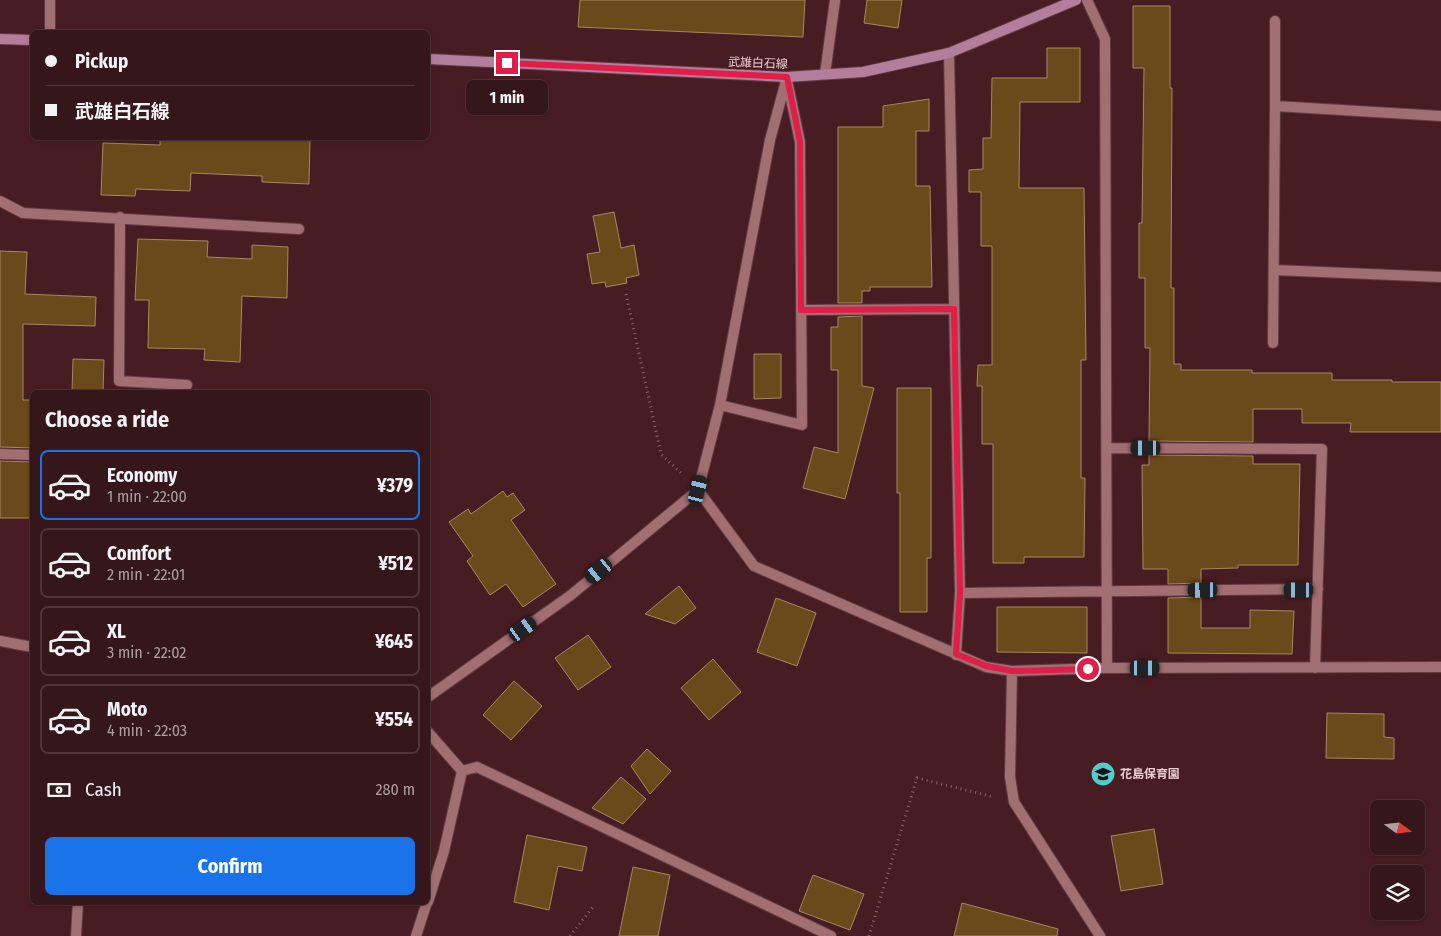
<!DOCTYPE html>
<html lang="en">
<head>
<meta charset="utf-8">
<style>
  :root { --surface:#35161a; --page:#3d1f23; --text:#f1f3f6; --muted:#aa9fa2; --line:#4f3539; --accent:#1a73e8 }
  body { margin:0; font-family:"Fira Sans Condensed","Noto Sans JP",sans-serif; background:var(--page); color:var(--text); height:100vh; display:flex; flex-direction:column; font-size:19px; white-space:nowrap }
  * { box-sizing:border-box; margin:0 }
  p { font-size:16px; color:var(--muted) }
  .icon { flex:none; width:28px; height:28px; fill:none; stroke:currentColor; stroke-width:2; stroke-linecap:round; stroke-linejoin:round }
  .map { position:relative; flex:1; overflow:hidden }
  .sheet { position:absolute; left:30px; top:390px; width:400px; height:515px; display:flex; flex-direction:column; background:var(--surface); border-radius:8px; box-shadow:0 1px 4px #0004,0 0 0 1px var(--line) }
  .sheet>* { flex:none }
  .guide { position:absolute; left:30px; top:30px; width:400px; height:110px; border-radius:8px; box-shadow:0 1px 4px #0004,0 0 0 1px var(--line); display:grid; align-content:center; height:110px; padding:0 15px; background:var(--surface) }
  .needle { width:32px; rotate:105deg }
  .buttons { position:absolute; left:1370px; top:800px; display:grid; gap:10px }
  .buttons a { display:grid; place-items:center; width:55px; height:55px; border-radius:8px; background:var(--surface); box-shadow:0 1px 4px #0004,0 0 0 1px var(--line); font-size:25px }
  .end { position:absolute; width:22px; height:22px; margin:-11px; border:6px solid #e11d48; background:#fff; box-shadow:0 0 0 2px #fff }
  .from { border-radius:50% }
  .bubble { position:absolute; height:35px; border-radius:8px; background:var(--surface); box-shadow:0 1px 4px #0004,0 0 0 1px var(--line); font-size:16px; font-weight:700; line-height:35px; text-align:center }
  .car { position:absolute; width:15px; height:30px; margin:-15px -8px; border-radius:6px; box-shadow:0 0 4px 1px #0007; background:linear-gradient(#222 24%,#8ab4d8 0 40%,#222 0 76%,#8ab4d8 0 86%,#222 0) }
  .guide b { display:flex; align-items:center; gap:18px; height:48px; font-size:19px }
  .guide b+b { border-top:1px solid var(--line) }
  .guide i { width:12px; height:12px; background:var(--text) }
  ul { padding:0; list-style:none }
  li { display:flex; align-items:center; gap:15px; height:70px; margin:0 10px 8px; padding:0 5px; border:2px solid var(--line); border-radius:8px }
  li div { flex:1 }
  li b { display:block; font-size:19px }
  li em { font-style:normal; font-weight:700 }
  li.active { border-color:var(--accent) }
  li>.icon { width:45px; height:45px; stroke-width:1.5 }
  h2 { padding:0 15px; font-size:22px; line-height:60px }
  .pay { display:flex; align-items:center; gap:12px; height:55px; padding:0 15px; font-size:19px }
  .pay p { margin-inline-start:auto }
  .action { display:flex; gap:10px; margin-top:auto; padding:10px 15px }
  .action a { flex:1; height:58px; border-radius:8px; background:var(--accent); color:#fff; font-size:20px; font-weight:700; line-height:58px; text-align:center }
  .map>svg:first-child { display:block }
  .building { fill:#6a4a1a; stroke:#a68760 }
  .lines { fill:none; stroke-linecap:round; stroke-linejoin:round }
  .minor-casing { stroke:#613c43; stroke-width:12 }
  .secondary-casing { stroke:#613c43; stroke-width:12 }
  .path { stroke:#8a6569; stroke-width:3; stroke-dasharray:1 4; stroke-linecap:butt }
  .minor { stroke:#a16e72; stroke-width:10 }
  .secondary { stroke:#b37d9c; stroke-width:10 }
  .route { stroke:#e11d48; stroke-width:6 }
  .labels { text-anchor:middle; dominant-baseline:central; stroke-width:4.5; stroke-linejoin:round; paint-order:stroke }
  .street-label { font-size:12px; fill:#ebcdcf; stroke:#471d23 }
  .poi-label { font-size:12px; font-weight:bold; fill:#ebcdcf; stroke:#471d23; text-anchor:start }
</style>
</head>
<body>
<div class="map">
<svg width="1441" height="936" viewBox="0 0 1441 936">
  <rect width="100%" height="100%" fill="#471d23"/>
  <path class="building" d="M 580,0 L 805,0 L 803,37 L 578,27 Z
    M 867,0 L 902,0 L 898,28 L 864,23 Z
    M 1133,6 L 1170,6 L 1170,88 L 1172,88 L 1171,288 L 1174,288 L 1174,364 L 1181,364 L 1181,370 L 1252,370 L 1252,373 L 1332,373 L 1332,380 L 1392,380 L 1392,382 L 1441,382 L 1441,432 L 1350,432 L 1351,423 L 1302,423 L 1302,409 L 1253,409 L 1253,442 L 1149,441 L 1150,348 L 1145,348 L 1145,278 L 1139,278 L 1139,223 L 1142,223 L 1144,68 L 1133,68 Z
    M 1047,48 L 1080,48 L 1080,102 L 1020,102 L 1019,188 L 1084,188 L 1086,360 L 1081,360 L 1081,478 L 1085,478 L 1084,557 L 1024,557 L 1024,563 L 993,563 L 993,444 L 982,444 L 982,386 L 977,386 L 978,365 L 992,365 L 992,246 L 981,246 L 981,192 L 969,192 L 969,170 L 983,169 L 983,138 L 991,138 L 992,78 L 1047,78 Z
    M 929,99 L 929,131 L 916,131 L 916,186 L 930,186 L 932,287 L 870,287 L 870,291 L 862,291 L 862,303 L 838,303 L 838,127 L 883,127 L 883,106 Z
    M 160,138 L 310,138 L 309,184 L 262,182 L 262,176 L 191,173 L 190,191 L 136,189 L 135,196 L 101,195 L 103,143 L 160,145 Z
    M 614,212 L 621,248 L 634,245 L 639,275 L 626,278 L 627,283 L 606,287 L 605,282 L 592,284 L 587,254 L 600,252 L 593,216 Z
    M 138,239 L 208,241 L 207,257 L 252,259 L 252,245 L 288,247 L 287,298 L 242,296 L 240,362 L 204,360 L 205,349 L 148,348 L 149,300 L 135,300 Z
    M 0,251 L 27,252 L 25,294 L 96,297 L 95,326 L 23,324 L 23,400 L 32,400 L 32,448 L 0,447 Z
    M 862,316 L 862,386 L 874,388 L 845,499 L 803,488 L 814,447 L 838,453 L 838,370 L 831,370 L 831,327 L 838,327 L 838,317 Z
    M 754,354 L 781,354 L 781,398 L 754,399 Z
    M 73,359 L 104,360 L 103,392 L 72,392 Z
    M 897,388 L 931,388 L 931,558 L 927,558 L 927,612 L 900,612 L 900,493 L 897,493 Z
    M 1149,455 L 1253,456 L 1253,464 L 1300,464 L 1298,565 L 1238,565 L 1238,568 L 1201,569 L 1201,583 L 1168,584 L 1168,569 L 1143,569 L 1142,465 L 1149,465 Z
    M 0,461 L 32,462 L 32,518 L 0,518 Z
    M 503,491 L 507,497 L 513,493 L 525,510 L 511,520 L 556,584 L 523,607 L 506,584 L 490,595 L 467,561 L 473,556 L 449,522 L 468,509 L 471,514 Z
    M 679,586 L 696,608 L 675,624 L 645,614 Z
    M 1201,597 L 1201,628 L 1250,628 L 1250,610 L 1294,611 L 1292,654 L 1168,653 L 1168,598 Z
    M 776,598 L 816,613 L 797,666 L 757,652 Z
    M 997,607 L 1087,607 L 1087,653 L 997,652 Z
    M 588,635 L 611,667 L 578,690 L 555,658 Z
    M 713,659 L 741,692 L 709,720 L 681,688 Z
    M 514,681 L 542,706 L 511,740 L 483,715 Z
    M 1327,713 L 1384,714 L 1384,737 L 1394,738 L 1394,759 L 1326,758 Z
    M 647,749 L 671,771 L 650,794 L 631,766 Z
    M 621,777 L 646,799 L 623,824 L 592,808 Z
    M 1154,829 L 1163,884 L 1121,891 L 1111,836 Z
    M 527,835 L 587,847 L 582,871 L 558,866 L 549,910 L 514,902 Z
    M 633,867 L 670,875 L 658,936 L 619,936 Z
    M 813,875 L 864,894 L 850,930 L 799,911 Z
    M 962,903 L 1058,929 L 1057,936 L 954,936 Z"/>
  <g class="lines">
    <defs>
      <path id="minor" d="M 1087,0 L 1105,39 L 1107,668
        M 1275,21 L 1275,106 L 1441,116
        M 50,32 L 50,0
        M 949,53 L 960,593 L 956,655
        M 825,74 L 835,0
        M 0,201 L 23,213 L 299,229
        M 120,217 L 119,381 L 187,385
        M 1274,270 L 1441,277
        M 801,310 L 954,309
        M 1273,343 L 1275,106
        M 720,405 L 802,425 L 800,142 L 787,80
        M 1107,448 L 1322,449 L 1315,668
        M 0,454 L 32,455
        M 698,490 L 754,566 L 986,667 L 1012,671 L 1107,668 L 1441,667
        M 960,593 L 1318,589
        M 0,641 L 32,647
        M 1012,671 L 1010,777 L 1014,802 L 1100,936
        M 428,697 L 571,595 L 698,490 L 720,405 L 770,140 L 787,77
        M 428,732 L 462,771 L 444,851 L 428,902
        M 462,771 L 477,767 L 831,936
        M 76,936 L 78,902
        M 416,936 L 427,902"/>
      <path id="secondary" d="M 0,39 L 32,40
        M 428,59 L 787,77 L 863,72 L 949,53 L 1076,0"/>
    </defs>
    <use href="#minor" class="minor-casing"/>
    <use href="#secondary" class="secondary-casing"/>
    <path class="path" d="M 626,294 L 661,454 L 682,474
      M 570,936 L 593,907
      M 869,936 L 917,778 L 994,797"/>
    <use href="#minor" class="minor"/>
    <use href="#secondary" class="secondary"/>
  </g>
  <g class="lines">
    <path class="route" d="M 507,63 L 787,77 L 800,142 L 801,310 L 954,309 L 960,593 L 956,654 L 986,666 L 1012,671 L 1088,669"/>
  </g>
  <defs>
    <symbol id="school-disc" viewBox="-11 -11 22 22"><circle r="9.5" fill="#53cdcb" stroke="#471d23"/><path d="M0-5L7-2L0 1L-7-2ZM-4 1L0 2.5L4 1V4Q0 6-4 4Z" fill="#111"/></symbol>
  </defs>
  <g fill-rule="evenodd">
    <use href="#school-disc" x="1089" y="760" width="28" height="28"/>
  </g>
  <g class="labels">
    <g class="street-label">
      <text transform="translate(758 63) rotate(2)">武雄白石線</text>
    </g>
    <g class="poi-label">
      <text x="1120" y="774">花島保育園</text>
    </g>
  </g>
</svg>
<div class="buttons">
<a><svg class="needle" viewBox="-14 -14 28 28"><path d="M0-13l5 13h-10z" fill="#e53935"/><path d="M0 13l5-13h-10z" fill="#aa9fa2"/></svg></a>
<a><svg class="icon" aria-label="layers" viewBox="0 0 24 24"><path d="M12 4l9 5-9 5-9-5zM3 14l9 5 9-5"/></svg></a>
</div>
<i class="end from" style="left:1088px;top:669px"></i>
<i class="end" style="left:507px;top:63px"></i>
<div class="bubble" style="left:466px;top:80px;width:82px">1 min</div>
<i class="car" style="left:1146px;top:448px;rotate:270deg"></i>
<i class="car" style="left:698px;top:490px;rotate:14deg"></i>
<i class="car" style="left:599px;top:571px;rotate:231deg"></i>
<i class="car" style="left:1203px;top:590px;rotate:269deg"></i>
<i class="car" style="left:1299px;top:590px;rotate:270deg"></i>
<i class="car" style="left:523px;top:629px;rotate:55deg"></i>
<i class="car" style="left:1145px;top:668px;rotate:90deg"></i>
<div class="guide">
<b><i class="from"></i>Pickup</b>
<b><i></i>武雄白石線</b>
</div>
<section class="sheet">
<h2>Choose a ride</h2>
<ul>
<li class="active"><svg class="icon" aria-label="car" viewBox="0 0 24 24"><path d="M5 17H2v-5l4-1 3-4h7l3 4 3 1v5h-3M9 17h6M6 11h13"/><circle cx="7" cy="17" r="2"/><circle cx="17" cy="17" r="2"/></svg><div><b>Economy</b><p>1 min · 22:00</p></div><em>¥379</em></li>
<li><svg class="icon" aria-label="car" viewBox="0 0 24 24"><path d="M5 17H2v-5l4-1 3-4h7l3 4 3 1v5h-3M9 17h6M6 11h13"/><circle cx="7" cy="17" r="2"/><circle cx="17" cy="17" r="2"/></svg><div><b>Comfort</b><p>2 min · 22:01</p></div><em>¥512</em></li>
<li><svg class="icon" aria-label="car" viewBox="0 0 24 24"><path d="M5 17H2v-5l4-1 3-4h7l3 4 3 1v5h-3M9 17h6M6 11h13"/><circle cx="7" cy="17" r="2"/><circle cx="17" cy="17" r="2"/></svg><div><b>XL</b><p>3 min · 22:02</p></div><em>¥645</em></li>
<li><svg class="icon" aria-label="car" viewBox="0 0 24 24"><path d="M5 17H2v-5l4-1 3-4h7l3 4 3 1v5h-3M9 17h6M6 11h13"/><circle cx="7" cy="17" r="2"/><circle cx="17" cy="17" r="2"/></svg><div><b>Moto</b><p>4 min · 22:03</p></div><em>¥554</em></li>
</ul>
<div class="pay"><svg class="icon" aria-label="cash" viewBox="0 0 24 24"><path d="M3 7h18v10H3z"/><circle cx="12" cy="12" r="2"/></svg>Cash<p>280 m</p></div>
<div class="action"><a>Confirm</a></div>
</section>
</div>
</body>
</html>
